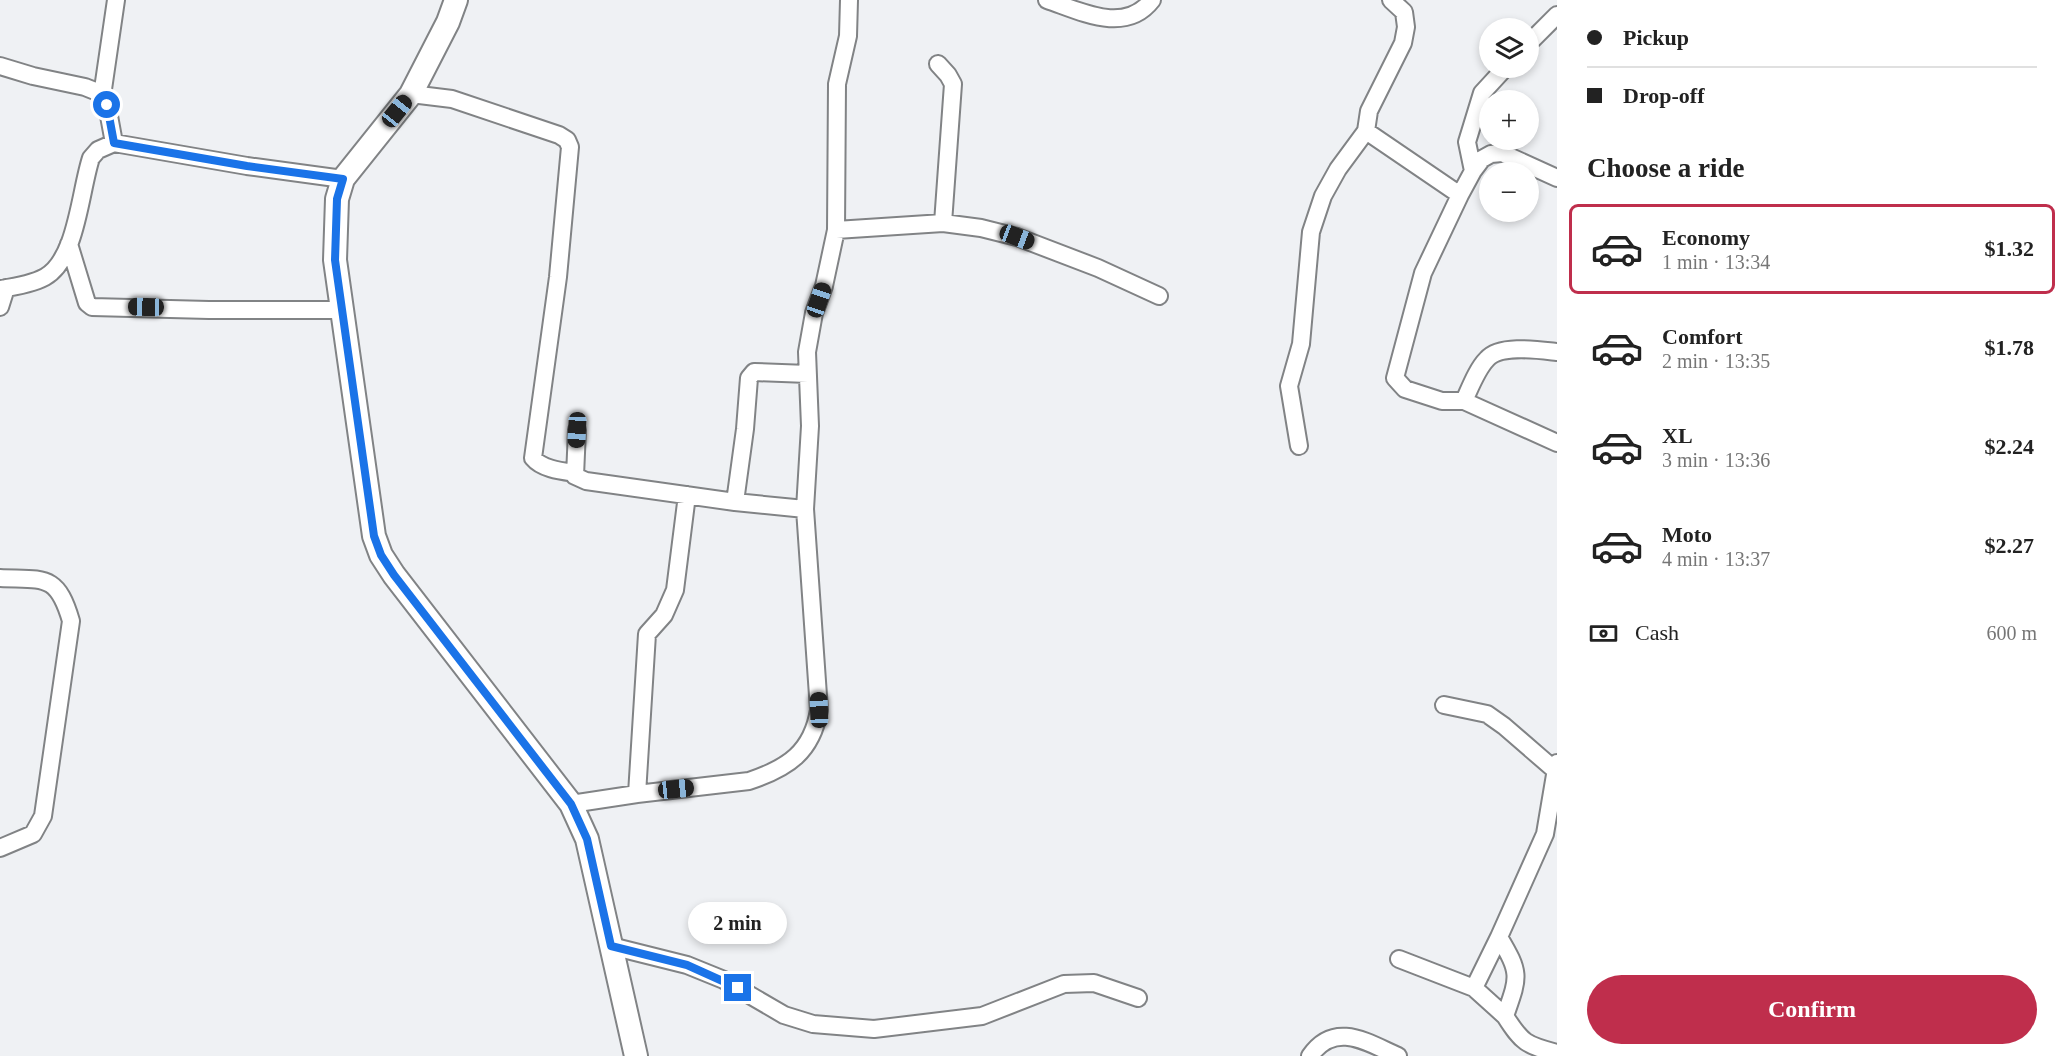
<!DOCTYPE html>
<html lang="en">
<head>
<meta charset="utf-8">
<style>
  :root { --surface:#fff; --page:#f2f2f2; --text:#222; --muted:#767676; --line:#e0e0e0; --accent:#bf2e4c }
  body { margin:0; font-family:"Times New Roman",serif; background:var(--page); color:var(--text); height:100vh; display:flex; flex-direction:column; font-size:22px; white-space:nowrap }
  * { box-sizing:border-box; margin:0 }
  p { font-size:20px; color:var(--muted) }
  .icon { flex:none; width:33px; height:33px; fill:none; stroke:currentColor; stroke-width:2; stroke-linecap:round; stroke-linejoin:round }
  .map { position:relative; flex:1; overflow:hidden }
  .details { display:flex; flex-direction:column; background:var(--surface); width:510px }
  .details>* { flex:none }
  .top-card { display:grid; align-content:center; height:132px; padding:0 30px; background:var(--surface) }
  .tools { position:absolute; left:1479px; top:18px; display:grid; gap:12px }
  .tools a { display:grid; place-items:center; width:60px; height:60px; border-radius:50%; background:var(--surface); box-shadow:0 3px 9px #0003; font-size:30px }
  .end { position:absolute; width:27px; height:27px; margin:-14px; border:8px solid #1a73e8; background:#fff; box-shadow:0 0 0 3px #fff }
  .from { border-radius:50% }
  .bubble { position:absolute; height:42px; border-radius:21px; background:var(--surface); box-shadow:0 3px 9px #0003; font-size:20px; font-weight:600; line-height:42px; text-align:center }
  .car { position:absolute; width:18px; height:36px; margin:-18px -9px; border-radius:8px; box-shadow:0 0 4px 2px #0007; background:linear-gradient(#222 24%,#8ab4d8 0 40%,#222 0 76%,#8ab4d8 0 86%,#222 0) }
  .top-card b { display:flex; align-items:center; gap:21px; height:57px; font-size:22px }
  .top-card b+b { border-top:2px solid var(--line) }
  .top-card i { width:15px; height:15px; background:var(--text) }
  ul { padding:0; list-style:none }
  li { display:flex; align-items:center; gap:18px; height:90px; margin:0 12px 9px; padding:0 18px; border:3px solid transparent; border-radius:9px }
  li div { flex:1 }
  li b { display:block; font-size:22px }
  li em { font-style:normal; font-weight:600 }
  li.on { border-color:var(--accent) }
  li>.icon { width:54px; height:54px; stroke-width:1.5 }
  h2 { padding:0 30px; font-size:27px; line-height:72px }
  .pay { display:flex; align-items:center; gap:15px; height:66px; padding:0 30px; font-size:22px }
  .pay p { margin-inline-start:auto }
  .button { display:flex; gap:12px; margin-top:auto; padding:12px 30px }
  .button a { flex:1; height:69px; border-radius:36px; background:var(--accent); color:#fff; font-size:24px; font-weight:600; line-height:69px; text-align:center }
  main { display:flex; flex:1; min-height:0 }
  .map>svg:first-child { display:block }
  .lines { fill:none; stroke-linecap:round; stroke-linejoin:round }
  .street-casing { stroke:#818385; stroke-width:20 }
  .secondary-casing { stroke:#818385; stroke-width:26 }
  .street { stroke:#fff; stroke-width:16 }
  .secondary { stroke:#fff; stroke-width:22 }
  .route { stroke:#1a73e8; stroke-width:8 }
</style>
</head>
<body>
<main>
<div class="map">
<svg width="1557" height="1056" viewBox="0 0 1557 1056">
  <rect width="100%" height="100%" fill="#eff1f4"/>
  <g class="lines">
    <defs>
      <path id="street" d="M 1047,0 C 1080,11 1125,35 1152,0
        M 1391,0 L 1404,12 L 1406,27 L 1403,43 L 1369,111 L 1366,131 L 1460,195
        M 1528,44 L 1557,15
        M 938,64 L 948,75 L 953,84 L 943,223
        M 0,66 L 33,76 L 85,87 L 100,93 L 107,105 L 114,143
        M 411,94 L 452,99 L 559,135 L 567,140 L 570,147 L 558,277 L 533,458 C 542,469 561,471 575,473
        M 102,96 L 116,0
        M 1473,171 L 1467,142 L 1482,93 L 1505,68
        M 1557,178 L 1502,153 L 1491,154 L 1482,159 L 1473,171 L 1460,195 L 1423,273 L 1395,378 L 1405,389 L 1442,401 L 1464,401 L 1557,443
        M 836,230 L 943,223 L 981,228 L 1017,237 L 1098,268 L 1159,296
        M 69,244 L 87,303 L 92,307 L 209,310 L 342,310
        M 0,289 C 14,287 32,284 45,277 C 77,259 80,191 91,158 L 98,150 L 114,143 L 247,166 L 343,179
        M 0,307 L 6,288
        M 1464,401 C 1470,388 1477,369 1487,359 C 1500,344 1539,350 1557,352
        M 577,430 L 575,476 L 586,481 L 735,502 L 805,509
        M 1299,446 L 1289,386 L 1301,344 L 1311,232 L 1323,196 L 1338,169 L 1366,131
        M 735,502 L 745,429 L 749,378 L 754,372 L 808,374
        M 0,578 C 44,580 57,573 71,621 L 43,816 L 33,834 L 0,848
        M 1444,705 L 1487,714 L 1504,726 L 1556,771
        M 1557,763 L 1545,834 L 1499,937 C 1521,974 1519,976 1505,1016 C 1522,1043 1526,1045 1557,1053
        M 637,794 L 647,634 L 664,615 L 675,590 L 687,495
        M 571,804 L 637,794 L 749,781 C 788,768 812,752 819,710 L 805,509 L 810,426 L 807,352 L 814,313 L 824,286 L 836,230 L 837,84 L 848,36 L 849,0
        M 611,946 L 687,965 L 724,980 L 784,1015 L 813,1024 L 874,1029 L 982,1016 L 1064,984 L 1094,983 L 1138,998
        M 1399,959 L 1474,988 L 1505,1016
        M 1474,988 L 1499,937
        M 1310,1056 C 1335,1020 1368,1043 1398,1056"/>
      <path id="secondary" d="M 456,0 L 448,22 L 411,94 L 343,179 L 337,199 L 335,260 L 374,536 L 381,555 L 394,575 L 571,804 L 587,839 L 636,1056"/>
    </defs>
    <use href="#street" class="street-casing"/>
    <use href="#secondary" class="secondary-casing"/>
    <use href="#street" class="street"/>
    <use href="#secondary" class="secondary"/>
  </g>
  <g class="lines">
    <path class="route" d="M 107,105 L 114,143 L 247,166 L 343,179 L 337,199 L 335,260 L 374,536 L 381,555 L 394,575 L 571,804 L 587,839 L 611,946 L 687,965 L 738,988"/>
  </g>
</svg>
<div class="tools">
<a><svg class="icon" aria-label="layers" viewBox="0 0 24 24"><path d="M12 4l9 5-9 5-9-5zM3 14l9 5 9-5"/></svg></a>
<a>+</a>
<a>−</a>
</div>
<i class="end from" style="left:107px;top:105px"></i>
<i class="end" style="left:738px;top:988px"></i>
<div class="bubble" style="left:688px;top:902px;width:99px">2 min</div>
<i class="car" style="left:397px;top:111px;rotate:39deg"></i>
<i class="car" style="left:1017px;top:237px;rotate:111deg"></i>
<i class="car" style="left:819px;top:300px;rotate:19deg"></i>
<i class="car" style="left:146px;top:307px;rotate:271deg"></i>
<i class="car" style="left:577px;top:430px;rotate:183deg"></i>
<i class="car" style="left:819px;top:710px;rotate:358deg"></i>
<i class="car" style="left:676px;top:789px;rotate:84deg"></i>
</div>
<section class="details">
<div class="top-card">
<b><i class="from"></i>Pickup</b>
<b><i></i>Drop-off</b>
</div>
<h2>Choose a ride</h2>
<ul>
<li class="on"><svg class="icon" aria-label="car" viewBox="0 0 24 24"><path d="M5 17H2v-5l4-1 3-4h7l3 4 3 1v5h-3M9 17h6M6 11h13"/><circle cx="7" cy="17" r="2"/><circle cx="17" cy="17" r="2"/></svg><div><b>Economy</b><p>1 min · 13:34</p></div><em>$1.32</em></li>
<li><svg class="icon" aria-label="car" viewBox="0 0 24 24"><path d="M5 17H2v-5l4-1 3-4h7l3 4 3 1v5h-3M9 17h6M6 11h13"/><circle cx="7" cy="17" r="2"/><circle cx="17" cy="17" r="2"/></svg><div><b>Comfort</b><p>2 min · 13:35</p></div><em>$1.78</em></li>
<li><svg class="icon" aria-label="car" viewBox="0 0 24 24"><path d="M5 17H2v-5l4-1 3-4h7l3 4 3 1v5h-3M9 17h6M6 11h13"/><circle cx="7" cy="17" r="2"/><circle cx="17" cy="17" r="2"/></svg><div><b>XL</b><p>3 min · 13:36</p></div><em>$2.24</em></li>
<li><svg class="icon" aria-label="car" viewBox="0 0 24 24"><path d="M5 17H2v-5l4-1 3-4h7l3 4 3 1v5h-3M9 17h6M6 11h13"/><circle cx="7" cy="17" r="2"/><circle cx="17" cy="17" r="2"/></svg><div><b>Moto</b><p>4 min · 13:37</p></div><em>$2.27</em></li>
</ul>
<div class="pay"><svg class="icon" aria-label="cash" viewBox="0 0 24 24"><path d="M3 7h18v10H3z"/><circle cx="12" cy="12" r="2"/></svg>Cash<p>600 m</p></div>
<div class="button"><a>Confirm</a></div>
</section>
</main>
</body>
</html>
